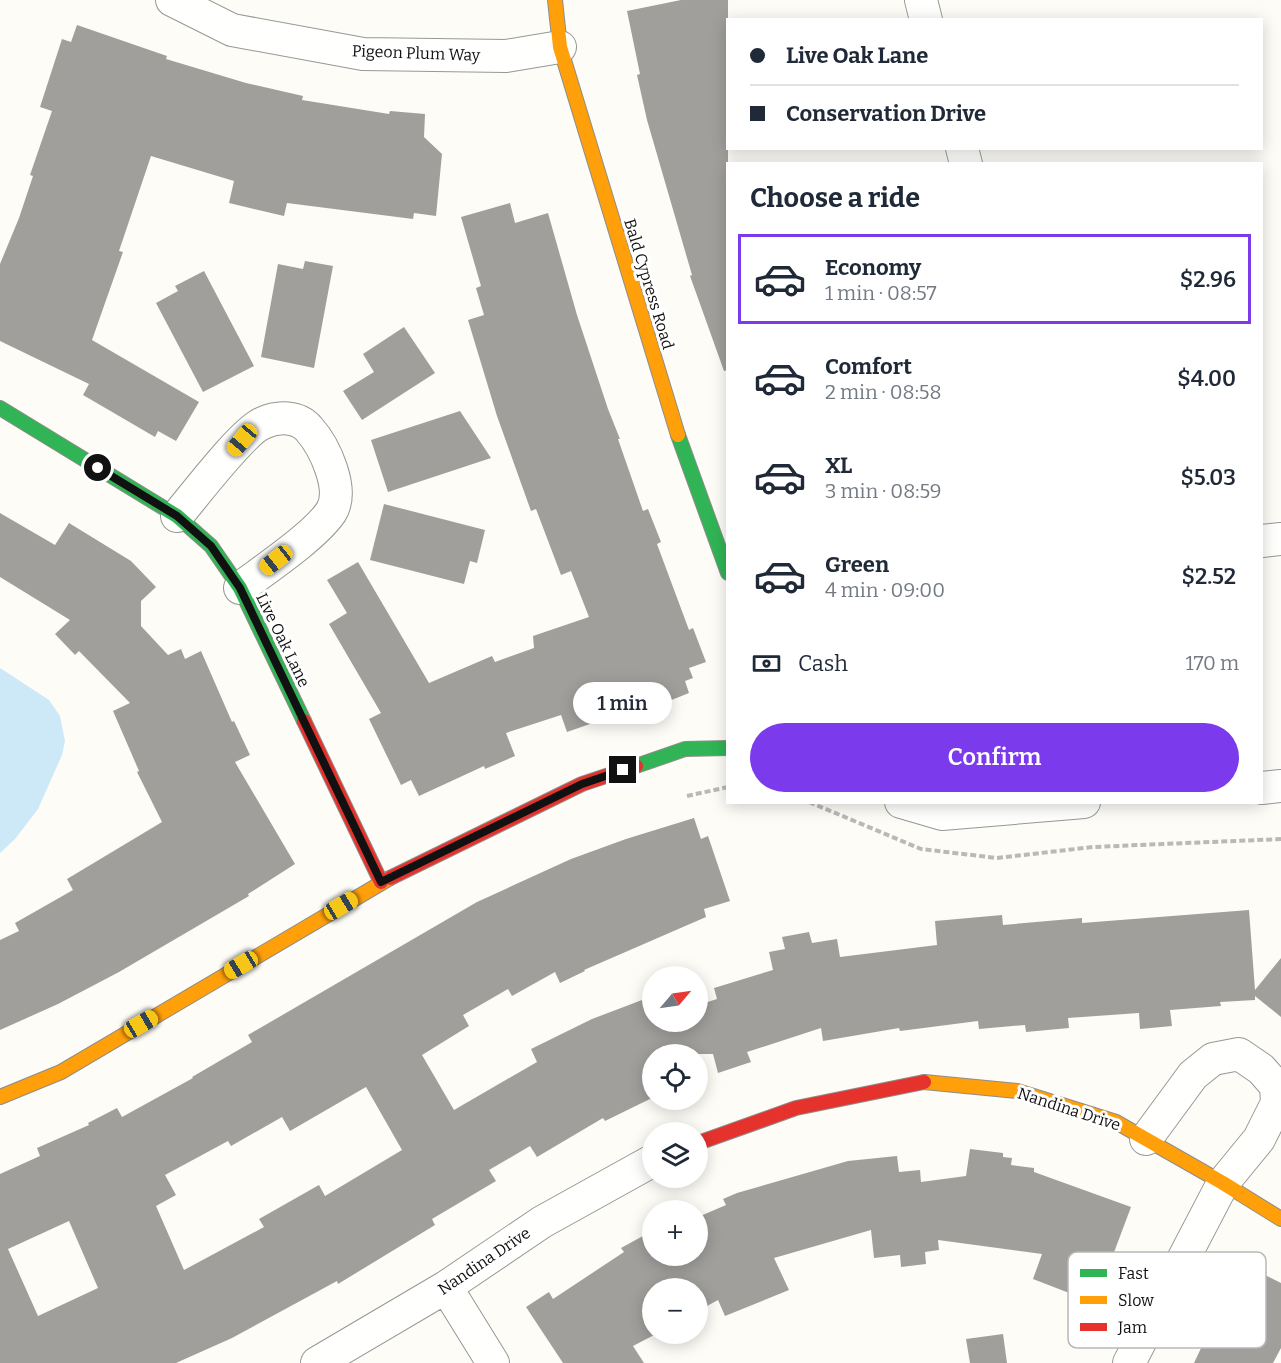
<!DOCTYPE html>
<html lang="en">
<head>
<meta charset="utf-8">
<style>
  :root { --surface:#fff; --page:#f6f6f7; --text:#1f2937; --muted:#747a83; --line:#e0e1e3; --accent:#7c3aed }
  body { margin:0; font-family:Bitter,serif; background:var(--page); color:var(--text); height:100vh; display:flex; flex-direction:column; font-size:22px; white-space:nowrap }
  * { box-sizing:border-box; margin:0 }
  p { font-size:20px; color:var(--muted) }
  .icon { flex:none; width:33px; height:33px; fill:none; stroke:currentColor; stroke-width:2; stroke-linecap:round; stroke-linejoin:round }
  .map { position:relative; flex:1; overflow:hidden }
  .sheet { position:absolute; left:726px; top:162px; width:537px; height:642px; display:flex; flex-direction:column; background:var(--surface); border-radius:0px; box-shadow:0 3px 15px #0003 }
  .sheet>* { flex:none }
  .top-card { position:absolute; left:726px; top:18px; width:537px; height:132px; border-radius:0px; box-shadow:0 3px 15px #0003; display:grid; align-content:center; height:132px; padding:0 24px; background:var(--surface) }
  .needle { width:39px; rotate:61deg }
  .fabs { position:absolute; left:642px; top:966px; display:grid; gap:12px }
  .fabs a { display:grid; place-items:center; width:66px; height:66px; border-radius:50%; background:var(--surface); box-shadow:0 3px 15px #0003; font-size:30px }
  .end { position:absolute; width:27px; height:27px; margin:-14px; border:8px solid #111; background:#fff; box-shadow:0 0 0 3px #fff }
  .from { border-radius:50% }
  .bubble { position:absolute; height:42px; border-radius:21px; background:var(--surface); box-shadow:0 3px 15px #0003; font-size:20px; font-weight:600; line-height:42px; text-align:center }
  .car { position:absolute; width:18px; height:36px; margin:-18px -9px; border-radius:8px; box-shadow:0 0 4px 2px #0007; background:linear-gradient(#f5c518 24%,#345 0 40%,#f5c518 0 76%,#345 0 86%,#f5c518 0) }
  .top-card b { display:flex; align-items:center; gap:21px; height:57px; font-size:22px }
  .top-card b+b { border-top:2px solid var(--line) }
  .top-card i { width:15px; height:15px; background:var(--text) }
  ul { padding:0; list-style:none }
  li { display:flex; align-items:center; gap:18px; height:90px; margin:0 12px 9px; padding:0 12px; border:3px solid transparent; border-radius:0px }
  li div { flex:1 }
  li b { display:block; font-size:22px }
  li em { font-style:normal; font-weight:600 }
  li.current { border-color:var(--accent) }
  li>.icon { width:54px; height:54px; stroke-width:1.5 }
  h2 { padding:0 24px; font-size:27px; line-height:72px }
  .pay { display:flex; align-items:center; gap:15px; height:66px; padding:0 24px; font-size:22px }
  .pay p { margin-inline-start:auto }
  .cta { display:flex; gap:12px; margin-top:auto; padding:12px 24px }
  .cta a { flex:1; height:69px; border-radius:36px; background:var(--accent); color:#fff; font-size:24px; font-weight:600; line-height:69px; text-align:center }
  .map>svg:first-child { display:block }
  .water { fill:#cde8f7 }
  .building { fill:#a19f9c; fill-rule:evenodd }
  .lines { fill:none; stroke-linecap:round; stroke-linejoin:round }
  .street-casing { stroke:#979795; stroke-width:34 }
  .fast-casing { stroke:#8e8d8b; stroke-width:16 }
  .slow-casing { stroke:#8e8d8b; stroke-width:16 }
  .jam-casing { stroke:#8e8d8b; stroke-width:16 }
  .path { stroke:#b9b9b8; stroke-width:4; stroke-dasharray:6 3; stroke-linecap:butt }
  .street { stroke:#fffffe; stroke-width:32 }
  .fast { stroke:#30b455; stroke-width:14 }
  .slow { stroke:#ff9f0a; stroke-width:14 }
  .jam { stroke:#e5322d; stroke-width:14 }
  .route { stroke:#111; stroke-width:8 }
  .labels { text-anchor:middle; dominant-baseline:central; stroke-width:6; stroke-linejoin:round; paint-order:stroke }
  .street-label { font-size:16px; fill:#111; stroke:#fff }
  .key { fill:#fff; stroke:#b8b8b8; stroke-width:1.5 }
  .key-label { font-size:16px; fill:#111 }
</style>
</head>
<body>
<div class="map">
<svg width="1281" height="1363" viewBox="0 0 1281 1363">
  <rect width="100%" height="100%" fill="#fdfcf7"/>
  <path class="water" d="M 0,668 L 49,700 L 60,716 L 65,741 L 62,755 L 38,809 L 15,839 L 0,853 Z"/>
  <path class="building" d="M 681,0 L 728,0 L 728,370 L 724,371 L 690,276 L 692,275 L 647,120 L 637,75 L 640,74 L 627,11 Z
    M 77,25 L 167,56 L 166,59 L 246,83 L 303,96 L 302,100 L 389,114 L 390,111 L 425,114 L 424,137 L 442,154 L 436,216 L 414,213 L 413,219 L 287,203 L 284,216 L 229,203 L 234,181 L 151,156 L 119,251 L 123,252 L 92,340 L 199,402 L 176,441 L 158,431 L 155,437 L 83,395 L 89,384 L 0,341 L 0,264 L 19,218 L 33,176 L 30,175 L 52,111 L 40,107 L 62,39 L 71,42 Z
    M 510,203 L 515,223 L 548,213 L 577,315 L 608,409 L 620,439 L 618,439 L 643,511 L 648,509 L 661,542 L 657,544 L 689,630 L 693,628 L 706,662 L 689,668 L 693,678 L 685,681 L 689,693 L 629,717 L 627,711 L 567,732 L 561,715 L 506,733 L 515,756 L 485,769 L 484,766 L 419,796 L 411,780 L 401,785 L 369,719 L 381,713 L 329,624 L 347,613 L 327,580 L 358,562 L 429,683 L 492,656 L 495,662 L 534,648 L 533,636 L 589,617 L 571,571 L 561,575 L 536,509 L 531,511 L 497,416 L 468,320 L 484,315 L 476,288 L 481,286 L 461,217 Z
    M 305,261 L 333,266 L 314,368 L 261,357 L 278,264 L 303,269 Z
    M 204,271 L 254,366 L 203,392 L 156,303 L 178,291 L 175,286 Z
    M 404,327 L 435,373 L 362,420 L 343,391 L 374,372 L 363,354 Z
    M 460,411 L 491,458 L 388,492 L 371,440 Z
    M 384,504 L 485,530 L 477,563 L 470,561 L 464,584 L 370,560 Z
    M 0,513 L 55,545 L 69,523 L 131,561 L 156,587 L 141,601 L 141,626 L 168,655 L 181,649 L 185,659 L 201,651 L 232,722 L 234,721 L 250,755 L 235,762 L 295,864 L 248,894 L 249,896 L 119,972 L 58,1004 L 0,1030 L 0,940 L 19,931 L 15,923 L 73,890 L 67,879 L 162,822 L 137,772 L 139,771 L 113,711 L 130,703 L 79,651 L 75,655 L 55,634 L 70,620 L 0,577 Z
    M 694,818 L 701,839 L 708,836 L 730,901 L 704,909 L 706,917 L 584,970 L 585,971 L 560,983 L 555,972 L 512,996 L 508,989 L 463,1015 L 469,1026 L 422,1055 L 454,1110 L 537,1062 L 531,1049 L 592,1019 L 642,1000 L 652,1022 L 698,1022 L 698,1005 L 717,999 L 714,988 L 773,970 L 769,952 L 785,949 L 782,937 L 809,932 L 812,943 L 837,939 L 840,957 L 937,945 L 935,921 L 1002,915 L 1003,925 L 1082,918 L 1082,923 L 1249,910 L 1255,990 L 1281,958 L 1281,1017 L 1255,996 L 1255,1000 L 1220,1002 L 1221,1006 L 1170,1010 L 1172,1026 L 1140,1029 L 1139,1013 L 1068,1018 L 1069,1028 L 1026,1032 L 1025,1025 L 979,1029 L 978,1021 L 900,1031 L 899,1028 L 823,1041 L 821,1028 L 747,1052 L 751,1062 L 718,1073 L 713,1054 L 652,1054 L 652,1098 L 605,1121 L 603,1118 L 537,1157 L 530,1146 L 489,1170 L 496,1181 L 432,1219 L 435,1225 L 338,1284 L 337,1281 L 232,1338 L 176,1363 L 0,1363 L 0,1174 L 40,1156 L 37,1148 L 89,1125 L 88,1123 L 117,1108 L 122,1117 L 193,1078 L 192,1077 L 252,1042 L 248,1035 L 477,902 L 571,859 L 626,839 ZM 366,1087 L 402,1150 L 325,1196 L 319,1185 L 259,1219 L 264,1227 L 184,1270 L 156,1206 L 176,1195 L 165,1175 L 228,1141 L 231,1146 L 282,1117 L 290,1131 ZM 69,1221 L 98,1288 L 38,1316 L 8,1249 Z
    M 970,1149 L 1003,1153 L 1003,1157 L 1012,1158 L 1011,1165 L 1034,1168 L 1034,1172 L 1131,1207 L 1095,1303 L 1033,1279 L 1042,1254 L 938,1240 L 939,1250 L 925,1252 L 926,1264 L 901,1267 L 900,1255 L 874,1258 L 871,1230 L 774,1258 L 789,1290 L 725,1316 L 718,1300 L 698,1311 L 698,1288 L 652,1288 L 652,1334 L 656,1334 L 633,1346 L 644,1363 L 563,1363 L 526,1307 L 549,1292 L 553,1299 L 624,1252 L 621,1248 L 652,1231 L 652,1256 L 698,1256 L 698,1217 L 726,1205 L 723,1199 L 737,1193 L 848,1161 L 897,1156 L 899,1172 L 920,1170 L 921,1182 L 966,1176 Z
    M 1253,1269 L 1281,1283 L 1281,1348 L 1273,1363 L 1194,1363 L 1227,1293 L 1238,1298 Z
    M 1003,1334 L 1007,1363 L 970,1363 L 966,1339 Z"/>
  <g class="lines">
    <defs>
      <path id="street" d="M 172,0 L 232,30 L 363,54 L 506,56 L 560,47
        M 921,0 L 926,20
        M 962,148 L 966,164
        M 177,516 C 194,496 243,431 263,423 C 278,416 298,416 309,429 C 325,447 345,490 331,512 C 315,536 264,570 240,588
        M 1262,541 L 1281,539
        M 1262,788 L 1281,786
        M 901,802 L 942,814 L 1084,802
        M 446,1287 L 493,1363
        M 317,1363 L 446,1287 L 542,1222 L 652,1161
        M 1129,1363 L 1223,1183 L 1259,1139 L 1277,1103 L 1276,1086 L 1261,1069 L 1239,1054 L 1213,1059 L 1193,1075 L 1146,1139"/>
      <path id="fast" d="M 0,408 L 177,516 L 211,546 L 240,588 L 304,721
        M 678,435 L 728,573
        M 636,766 L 685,749 L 728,748"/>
      <path id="slow" d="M 555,0 L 560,47 L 678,435
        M 924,1082 L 1017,1091 L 1116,1122 L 1223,1183 L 1281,1219
        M 0,1097 L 61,1072 L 390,878"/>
      <path id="jam" d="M 304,721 L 381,882
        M 390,878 L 582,784 L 636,766
        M 698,1143 L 796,1108 L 924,1082"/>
    </defs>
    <use href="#street" class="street-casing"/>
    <use href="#fast" class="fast-casing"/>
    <use href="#slow" class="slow-casing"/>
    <use href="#jam" class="jam-casing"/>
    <path class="path" d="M 687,796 L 728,787
      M 809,802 L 921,849 L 997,858 L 1093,847 L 1281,839"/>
    <use href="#street" class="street"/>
    <use href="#fast" class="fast"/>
    <use href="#slow" class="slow"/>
    <use href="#jam" class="jam"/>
  </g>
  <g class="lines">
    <path class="route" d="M 98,468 L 177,516 L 211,546 L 240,588 L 381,882 L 582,784 L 623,770"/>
  </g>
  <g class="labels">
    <g class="street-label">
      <text transform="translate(416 53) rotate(2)">Pigeon Plum Way</text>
      <text transform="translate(649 284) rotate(73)">Bald Cypress Road</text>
      <text transform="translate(283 640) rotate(64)">Live Oak Lane</text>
      <text transform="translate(1069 1109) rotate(18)">Nandina Drive</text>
      <text transform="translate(484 1261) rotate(-34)">Nandina Drive</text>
    </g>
  </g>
  <rect x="1068" y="1252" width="198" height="96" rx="9" class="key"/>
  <rect x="1080" y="1269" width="27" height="8" fill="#30b455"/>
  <rect x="1080" y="1296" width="27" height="8" fill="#ff9f0a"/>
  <rect x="1080" y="1323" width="27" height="8" fill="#e5322d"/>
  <g class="key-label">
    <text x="1118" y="1279">Fast</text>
    <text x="1118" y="1306">Slow</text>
    <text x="1118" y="1333">Jam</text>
  </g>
</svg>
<div class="fabs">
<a><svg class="needle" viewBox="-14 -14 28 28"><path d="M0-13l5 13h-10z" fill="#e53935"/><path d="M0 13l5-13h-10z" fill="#747a83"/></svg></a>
<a><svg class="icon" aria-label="locate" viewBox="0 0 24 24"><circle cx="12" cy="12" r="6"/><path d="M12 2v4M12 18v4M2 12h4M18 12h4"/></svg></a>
<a><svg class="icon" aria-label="layers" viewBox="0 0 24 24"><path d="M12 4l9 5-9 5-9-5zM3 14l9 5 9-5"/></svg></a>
<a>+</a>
<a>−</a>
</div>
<i class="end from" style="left:98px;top:468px"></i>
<i class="end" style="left:623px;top:770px"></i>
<div class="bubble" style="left:573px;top:682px;width:99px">1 min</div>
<i class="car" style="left:242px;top:440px;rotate:220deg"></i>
<i class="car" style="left:276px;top:560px;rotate:232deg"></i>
<i class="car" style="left:341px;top:906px;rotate:59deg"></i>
<i class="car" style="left:241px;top:965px;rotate:239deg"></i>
<i class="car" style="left:141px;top:1024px;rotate:60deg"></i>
<div class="top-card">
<b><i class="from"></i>Live Oak Lane</b>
<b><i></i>Conservation Drive</b>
</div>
<section class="sheet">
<h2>Choose a ride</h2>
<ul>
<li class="current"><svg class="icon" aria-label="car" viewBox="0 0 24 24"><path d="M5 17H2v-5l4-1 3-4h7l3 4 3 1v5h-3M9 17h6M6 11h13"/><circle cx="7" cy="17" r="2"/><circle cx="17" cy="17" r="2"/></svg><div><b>Economy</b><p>1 min · 08:57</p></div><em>$2.96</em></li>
<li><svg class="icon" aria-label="car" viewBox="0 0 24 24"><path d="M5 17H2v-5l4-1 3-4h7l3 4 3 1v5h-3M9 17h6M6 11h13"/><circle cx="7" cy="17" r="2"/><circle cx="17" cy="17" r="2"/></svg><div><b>Comfort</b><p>2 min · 08:58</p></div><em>$4.00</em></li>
<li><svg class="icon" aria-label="car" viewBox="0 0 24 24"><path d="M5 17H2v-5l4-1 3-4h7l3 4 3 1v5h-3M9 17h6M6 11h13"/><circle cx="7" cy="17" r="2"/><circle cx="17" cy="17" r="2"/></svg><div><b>XL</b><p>3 min · 08:59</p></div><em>$5.03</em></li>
<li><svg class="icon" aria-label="car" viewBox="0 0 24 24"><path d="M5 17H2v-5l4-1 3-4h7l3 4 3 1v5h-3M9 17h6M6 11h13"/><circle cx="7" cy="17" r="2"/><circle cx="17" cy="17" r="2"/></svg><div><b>Green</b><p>4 min · 09:00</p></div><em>$2.52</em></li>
</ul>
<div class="pay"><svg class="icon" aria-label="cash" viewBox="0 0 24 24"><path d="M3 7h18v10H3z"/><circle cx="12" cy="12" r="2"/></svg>Cash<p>170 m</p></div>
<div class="cta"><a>Confirm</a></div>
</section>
</div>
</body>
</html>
